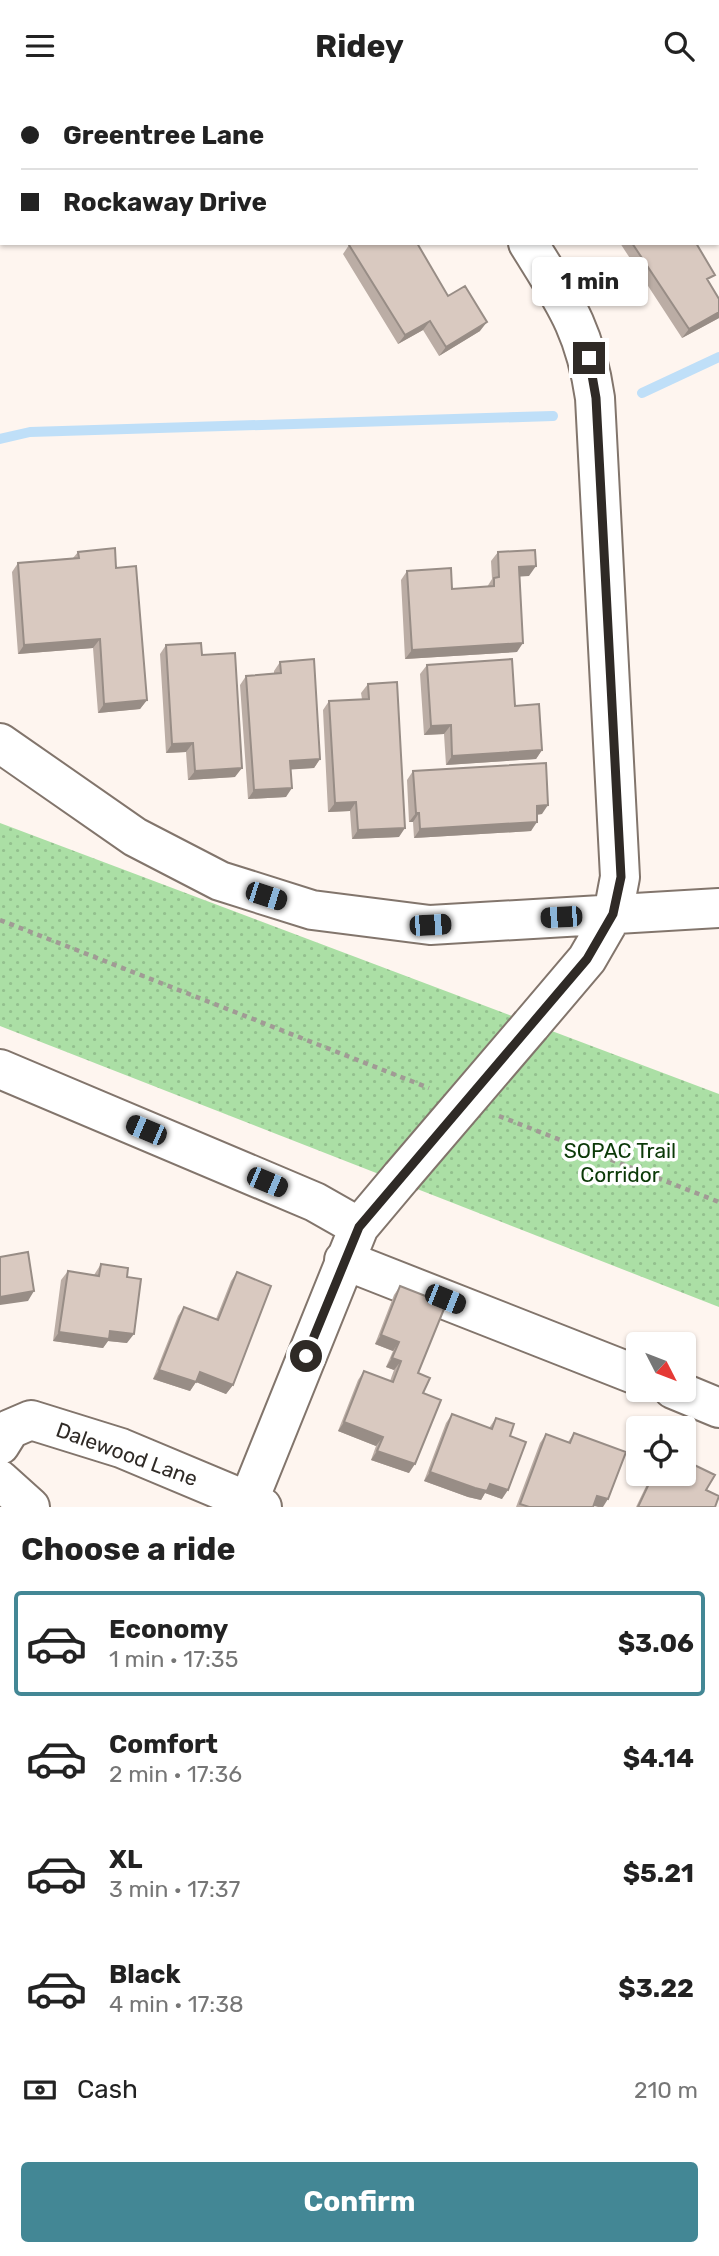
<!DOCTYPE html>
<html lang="en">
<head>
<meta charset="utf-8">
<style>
  :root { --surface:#fff; --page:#f2f2f2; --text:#222; --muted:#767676; --line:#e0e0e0; --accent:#438795 }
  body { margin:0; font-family:Rubik,sans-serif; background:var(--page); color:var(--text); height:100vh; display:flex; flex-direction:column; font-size:26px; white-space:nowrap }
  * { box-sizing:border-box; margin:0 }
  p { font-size:23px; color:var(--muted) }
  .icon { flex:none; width:38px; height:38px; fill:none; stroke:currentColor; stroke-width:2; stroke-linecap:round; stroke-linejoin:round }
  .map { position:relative; height:1416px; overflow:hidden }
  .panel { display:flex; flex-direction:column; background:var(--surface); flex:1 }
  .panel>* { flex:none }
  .guide { position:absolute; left:0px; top:0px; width:719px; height:154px; box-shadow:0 2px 5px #0004; display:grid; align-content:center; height:154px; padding:0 21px; background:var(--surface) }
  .needle { width:46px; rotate:132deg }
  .buttons { position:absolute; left:626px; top:1241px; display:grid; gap:14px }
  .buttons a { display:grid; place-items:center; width:70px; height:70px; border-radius:7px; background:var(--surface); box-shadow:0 2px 5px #0004; font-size:35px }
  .end { position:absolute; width:32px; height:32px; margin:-16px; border:9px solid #2f2a26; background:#fff; box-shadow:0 0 0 4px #fff }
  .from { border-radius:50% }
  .bubble { position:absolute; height:49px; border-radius:7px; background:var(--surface); box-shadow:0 2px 5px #0004; font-size:23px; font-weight:700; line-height:49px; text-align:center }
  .car { position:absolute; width:21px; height:42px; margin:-21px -10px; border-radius:9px; box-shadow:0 0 5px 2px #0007; background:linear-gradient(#222 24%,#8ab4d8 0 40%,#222 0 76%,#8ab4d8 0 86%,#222 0) }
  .guide b { display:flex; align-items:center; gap:24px; height:66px; font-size:26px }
  .guide b+b { border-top:2px solid var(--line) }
  .guide i { width:18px; height:18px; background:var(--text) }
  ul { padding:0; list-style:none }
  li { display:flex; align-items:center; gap:21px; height:105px; margin:0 14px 10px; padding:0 7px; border:4px solid transparent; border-radius:7px }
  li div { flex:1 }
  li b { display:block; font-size:26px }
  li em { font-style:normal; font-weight:700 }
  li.active { border-color:var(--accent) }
  li>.icon { width:63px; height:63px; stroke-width:1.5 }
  h2 { padding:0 21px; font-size:32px; line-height:84px }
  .pay { display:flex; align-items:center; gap:18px; height:77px; padding:0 21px; font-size:26px }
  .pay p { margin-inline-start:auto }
  .primary-button { display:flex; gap:14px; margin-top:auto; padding:14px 21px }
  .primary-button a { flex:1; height:80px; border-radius:7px; background:var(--accent); color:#fff; font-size:28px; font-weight:700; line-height:80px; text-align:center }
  header { display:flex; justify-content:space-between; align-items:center; height:91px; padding:0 21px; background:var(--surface); font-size:32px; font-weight:700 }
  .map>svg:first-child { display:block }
  .park { fill:url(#park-dots) }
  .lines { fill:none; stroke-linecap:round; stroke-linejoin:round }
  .stream { stroke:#bfdff8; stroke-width:10 }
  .minor-casing { stroke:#82756c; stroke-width:42 }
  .path { stroke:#a19a95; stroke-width:4.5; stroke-dasharray:5 5; stroke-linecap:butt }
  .minor { stroke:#fff; stroke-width:38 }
  .minor-bridge-casing { stroke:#82756c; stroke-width:42; stroke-linecap:butt }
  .minor-bridge { stroke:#fff; stroke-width:38 }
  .wall { fill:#bbada5 }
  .shaded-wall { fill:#988d86 }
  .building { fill:#d9c9c0; stroke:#988d86; stroke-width:2 }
  .route { stroke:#2f2a26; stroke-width:9 }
  .labels { text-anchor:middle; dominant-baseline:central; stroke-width:7; stroke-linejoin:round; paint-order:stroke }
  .park-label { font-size:21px; fill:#0b3907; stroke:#fff }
  .street-label { font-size:21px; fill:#2f2a26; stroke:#fff }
</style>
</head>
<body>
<header><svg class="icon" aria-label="menu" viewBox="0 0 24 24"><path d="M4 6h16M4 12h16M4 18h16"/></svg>Ridey<svg class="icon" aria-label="search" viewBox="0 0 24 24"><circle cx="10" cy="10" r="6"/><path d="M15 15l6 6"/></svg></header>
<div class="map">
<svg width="719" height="1416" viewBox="0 0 719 1416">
  <defs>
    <pattern id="park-dots" width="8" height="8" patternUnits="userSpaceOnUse" patternTransform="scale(1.75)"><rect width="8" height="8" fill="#abdfa5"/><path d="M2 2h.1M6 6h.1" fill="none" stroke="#93c08e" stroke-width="1.8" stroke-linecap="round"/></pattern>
  </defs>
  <rect width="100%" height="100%" fill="#fef5ef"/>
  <path class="park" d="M 0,732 L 719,1003 L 719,1216 L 0,935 Z"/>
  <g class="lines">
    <path class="stream" d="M 642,302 L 719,266
      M 0,348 L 30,341 L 553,325"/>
    <defs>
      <path id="minor" d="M 433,0 L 434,2
        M 528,152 C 564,210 585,238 595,307 L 620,786 L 613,823 L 587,868 L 531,934
        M 0,652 L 135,746 L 220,790 L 312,819 L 430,834 L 719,817
        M 0,978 L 315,1111 L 359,1136
        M 344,1169 L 639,1285
        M 673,1298 L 719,1317
        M 0,1354 L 10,1338 L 31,1329 L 121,1357 L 262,1416
        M 0,1389 L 30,1416
        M 246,1416 L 359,1136 L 401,1086"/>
    </defs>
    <use href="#minor" class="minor-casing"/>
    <path class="path" d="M 0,829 L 429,997
      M 499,1025 L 719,1111"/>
    <use href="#minor" class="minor"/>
    <defs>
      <path id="minor-bridge" d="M 401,1086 L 531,934"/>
    </defs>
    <use href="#minor-bridge" class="minor-bridge-casing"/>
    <use href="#minor-bridge" class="minor-bridge"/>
  </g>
  <path class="wall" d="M 203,0 L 306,0 L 331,2 L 204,2 Z
    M 540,0 L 577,0 L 574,2 L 541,2 Z
    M 620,152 L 696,152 L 719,227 L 682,247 Z
    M 349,154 L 448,205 L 480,240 L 439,265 L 423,239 L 398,253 L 343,163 Z
    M 78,461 L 116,477 L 147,609 L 140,618 L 98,622 L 93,557 L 18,563 L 12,481 L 18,472 L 73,467 Z
    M 498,461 L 529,485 L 519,485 L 517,561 L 405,568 L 401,489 L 407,480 L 452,498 L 487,496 L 492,488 L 491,470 Z
    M 166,554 L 202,564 L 235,686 L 188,689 L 186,661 L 166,662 L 160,563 Z
    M 280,571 L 320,668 L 314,677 L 291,678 L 286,706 L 248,708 L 240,594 L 246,585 L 274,582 L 274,580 Z
    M 427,574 L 515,615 L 542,659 L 536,668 L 446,674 L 444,643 L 424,644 L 420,583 Z
    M 368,593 L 399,746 L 352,748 L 350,720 L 328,721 L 323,619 L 329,610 L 362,608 L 361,602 Z
    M 413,680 L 542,723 L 537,724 L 531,740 L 414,747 L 413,731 L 409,731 L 407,689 Z
    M 101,1173 L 127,1186 L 127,1252 L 108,1250 L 103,1257 L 53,1250 L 61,1189 L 68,1180 L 94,1184 Z
    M 237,1181 L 233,1294 L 226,1303 L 196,1291 L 190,1300 L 153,1288 L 178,1225 L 184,1216 L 216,1228 L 231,1190 Z
    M 400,1195 L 423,1302 L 409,1382 L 371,1369 L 376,1355 L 338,1340 L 358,1289 L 364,1280 L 390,1290 L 394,1279 L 386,1276 L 393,1260 L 375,1253 L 394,1204 Z
    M 452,1323 L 489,1337 L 496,1327 L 510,1345 L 502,1408 L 485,1402 L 481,1409 L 468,1406 L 424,1390 L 446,1332 Z
    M 574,1342 L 593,1415 L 593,1416 L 516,1416 L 540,1352 L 546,1343 L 568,1351 Z
    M 654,1382 L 672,1388 L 675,1382 L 684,1382 L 706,1399 L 715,1416 L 636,1416 L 649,1389 Z"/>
  <path class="shaded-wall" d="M 719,221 L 719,227 L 682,247 L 689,238 Z
    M 430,230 L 423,239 L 398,253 L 405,244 Z
    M 487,231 L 480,240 L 439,265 L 446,256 Z
    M 536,475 L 529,485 L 513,486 L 519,476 Z
    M 100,548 L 93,557 L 18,563 L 24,554 Z
    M 523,552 L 517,561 L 405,568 L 412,559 Z
    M 147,609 L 140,618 L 98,622 L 104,613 Z
    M 451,634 L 444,643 L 424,644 L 431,635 Z
    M 193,652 L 186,661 L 166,662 L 172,653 Z
    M 542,659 L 536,668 L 446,674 L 452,665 Z
    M 320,668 L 314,677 L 284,679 L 290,670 Z
    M 242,677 L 235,686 L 188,689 L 195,680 Z
    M 292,697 L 286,706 L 248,708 L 254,699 Z
    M 356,711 L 350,720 L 328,721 L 335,712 Z
    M 548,714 L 542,723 L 530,724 L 537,715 Z
    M 416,722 L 419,722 L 413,731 L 409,731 Z
    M 537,731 L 531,740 L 414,747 L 420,738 Z
    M 405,737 L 399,746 L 352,748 L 358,739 Z
    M 34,1200 L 28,1210 L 0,1214 L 0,1206 Z
    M 110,1240 L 134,1243 L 127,1252 L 108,1250 L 103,1257 L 53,1250 L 59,1241 Z
    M 381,1244 L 399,1251 L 393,1260 L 375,1253 Z
    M 392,1267 L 401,1270 L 394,1279 L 386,1276 Z
    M 159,1279 L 200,1281 L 233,1294 L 226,1303 L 196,1291 L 190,1300 L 153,1288 Z
    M 344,1331 L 383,1346 L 376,1355 L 338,1340 Z
    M 377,1360 L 415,1373 L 409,1382 L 371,1369 Z
    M 430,1381 L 490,1393 L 508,1399 L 502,1408 L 485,1402 L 481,1409 L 468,1406 L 424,1390 Z
    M 597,1405 L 608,1408 L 603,1416 L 598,1416 L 590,1414 Z"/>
  <path class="building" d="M 110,0 L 182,0 L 182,2 L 111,2 Z
    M 213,0 L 330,0 L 331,2 L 214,2 Z
    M 609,0 L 626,0 L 627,2 L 606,2 Z
    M 0,49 L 2,72 L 2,95 L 0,95 Z
    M 351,152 L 417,152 L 448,205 L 465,195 L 487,231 L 446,256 L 430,230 L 405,244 L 349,154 Z
    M 632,152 L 696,152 L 715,184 L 707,188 L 719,208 L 719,221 L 689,238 Z
    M 115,457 L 116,477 L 136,475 L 147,609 L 104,613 L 100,548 L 24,554 L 18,472 L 79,467 L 78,461 Z
    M 535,459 L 536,475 L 519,476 L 523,552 L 412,559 L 407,480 L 451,477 L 452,498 L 494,495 L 494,487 L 499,486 L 498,461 Z
    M 201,552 L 202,564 L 235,562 L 242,677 L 195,680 L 193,652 L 172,653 L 166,554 Z
    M 314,568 L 320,668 L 290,670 L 292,697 L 254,699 L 246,585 L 281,582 L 280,571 Z
    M 512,568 L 515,615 L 539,613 L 542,659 L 452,665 L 451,634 L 431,635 L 427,574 Z
    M 397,591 L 405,737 L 358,739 L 356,711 L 335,712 L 329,610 L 369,608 L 368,593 Z
    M 546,672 L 548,714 L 537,715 L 537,731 L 420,738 L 419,722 L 416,722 L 413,680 Z
    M 28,1161 L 34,1200 L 0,1206 L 0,1166 Z
    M 101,1173 L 128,1177 L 127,1186 L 141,1188 L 134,1243 L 110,1240 L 109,1248 L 59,1241 L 68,1180 L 99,1185 Z
    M 237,1181 L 271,1195 L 233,1294 L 200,1281 L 196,1291 L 159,1279 L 184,1216 L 218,1229 Z
    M 400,1195 L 446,1213 L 418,1282 L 430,1287 L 423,1302 L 441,1309 L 415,1373 L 377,1360 L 383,1346 L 344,1331 L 364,1280 L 393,1291 L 401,1270 L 392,1267 L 399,1251 L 381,1244 Z
    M 452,1323 L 492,1338 L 496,1327 L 514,1333 L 510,1345 L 526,1351 L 508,1399 L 490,1393 L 487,1400 L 475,1397 L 430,1381 Z
    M 574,1342 L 626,1361 L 608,1408 L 597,1405 L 593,1416 L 529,1416 L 520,1413 L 546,1343 L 570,1352 Z
    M 684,1369 L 715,1384 L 706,1399 L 719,1405 L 715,1416 L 638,1416 L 654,1382 L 661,1382 L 674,1389 L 677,1382 L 684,1382 Z"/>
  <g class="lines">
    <path class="route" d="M 306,1265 L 359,1136 L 587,868 L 613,823 L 621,786 L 596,307 L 589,267"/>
  </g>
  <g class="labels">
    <g class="park-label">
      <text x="620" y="1059">SOPAC Trail<tspan x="620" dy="24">Corridor</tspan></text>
    </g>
    <g class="street-label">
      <text transform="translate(127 1363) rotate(20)">Dalewood Lane</text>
    </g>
  </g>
</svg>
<div class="buttons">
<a><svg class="needle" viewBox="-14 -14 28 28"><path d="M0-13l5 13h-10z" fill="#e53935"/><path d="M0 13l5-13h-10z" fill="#767676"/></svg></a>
<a><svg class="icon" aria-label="locate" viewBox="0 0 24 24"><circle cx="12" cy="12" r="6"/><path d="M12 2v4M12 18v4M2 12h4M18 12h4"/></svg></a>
</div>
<i class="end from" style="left:306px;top:1265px"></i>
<i class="end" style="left:589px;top:267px"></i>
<div class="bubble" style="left:532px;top:166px;width:116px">1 min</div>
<i class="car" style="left:266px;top:805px;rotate:108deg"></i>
<i class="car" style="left:561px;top:826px;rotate:267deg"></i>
<i class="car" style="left:430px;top:834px;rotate:87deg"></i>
<i class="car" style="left:146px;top:1039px;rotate:293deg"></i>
<i class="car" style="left:267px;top:1091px;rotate:113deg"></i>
<i class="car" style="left:445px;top:1208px;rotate:112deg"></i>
<div class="guide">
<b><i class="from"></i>Greentree Lane</b>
<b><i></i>Rockaway Drive</b>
</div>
</div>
<section class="panel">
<h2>Choose a ride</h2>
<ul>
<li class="active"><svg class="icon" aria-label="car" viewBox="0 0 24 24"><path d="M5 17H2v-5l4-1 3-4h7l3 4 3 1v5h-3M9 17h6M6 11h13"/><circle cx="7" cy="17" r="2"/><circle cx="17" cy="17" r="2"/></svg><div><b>Economy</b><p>1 min · 17:35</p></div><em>$3.06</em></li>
<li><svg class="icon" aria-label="car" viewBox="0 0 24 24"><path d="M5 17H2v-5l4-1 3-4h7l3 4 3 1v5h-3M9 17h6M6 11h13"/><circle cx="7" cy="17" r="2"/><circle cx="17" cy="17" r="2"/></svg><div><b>Comfort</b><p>2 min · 17:36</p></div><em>$4.14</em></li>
<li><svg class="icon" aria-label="car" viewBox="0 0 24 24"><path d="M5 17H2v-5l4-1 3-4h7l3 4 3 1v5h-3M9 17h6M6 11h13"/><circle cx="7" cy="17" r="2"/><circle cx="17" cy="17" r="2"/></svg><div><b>XL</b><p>3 min · 17:37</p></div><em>$5.21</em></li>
<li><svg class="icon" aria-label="car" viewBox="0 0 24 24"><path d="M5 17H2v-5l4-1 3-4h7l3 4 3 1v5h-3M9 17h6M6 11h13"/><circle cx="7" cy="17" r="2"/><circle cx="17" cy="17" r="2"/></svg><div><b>Black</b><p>4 min · 17:38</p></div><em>$3.22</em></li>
</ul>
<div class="pay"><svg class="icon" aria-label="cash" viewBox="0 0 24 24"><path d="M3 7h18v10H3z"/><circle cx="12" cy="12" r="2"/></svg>Cash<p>210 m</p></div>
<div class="primary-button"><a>Confirm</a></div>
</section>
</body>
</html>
